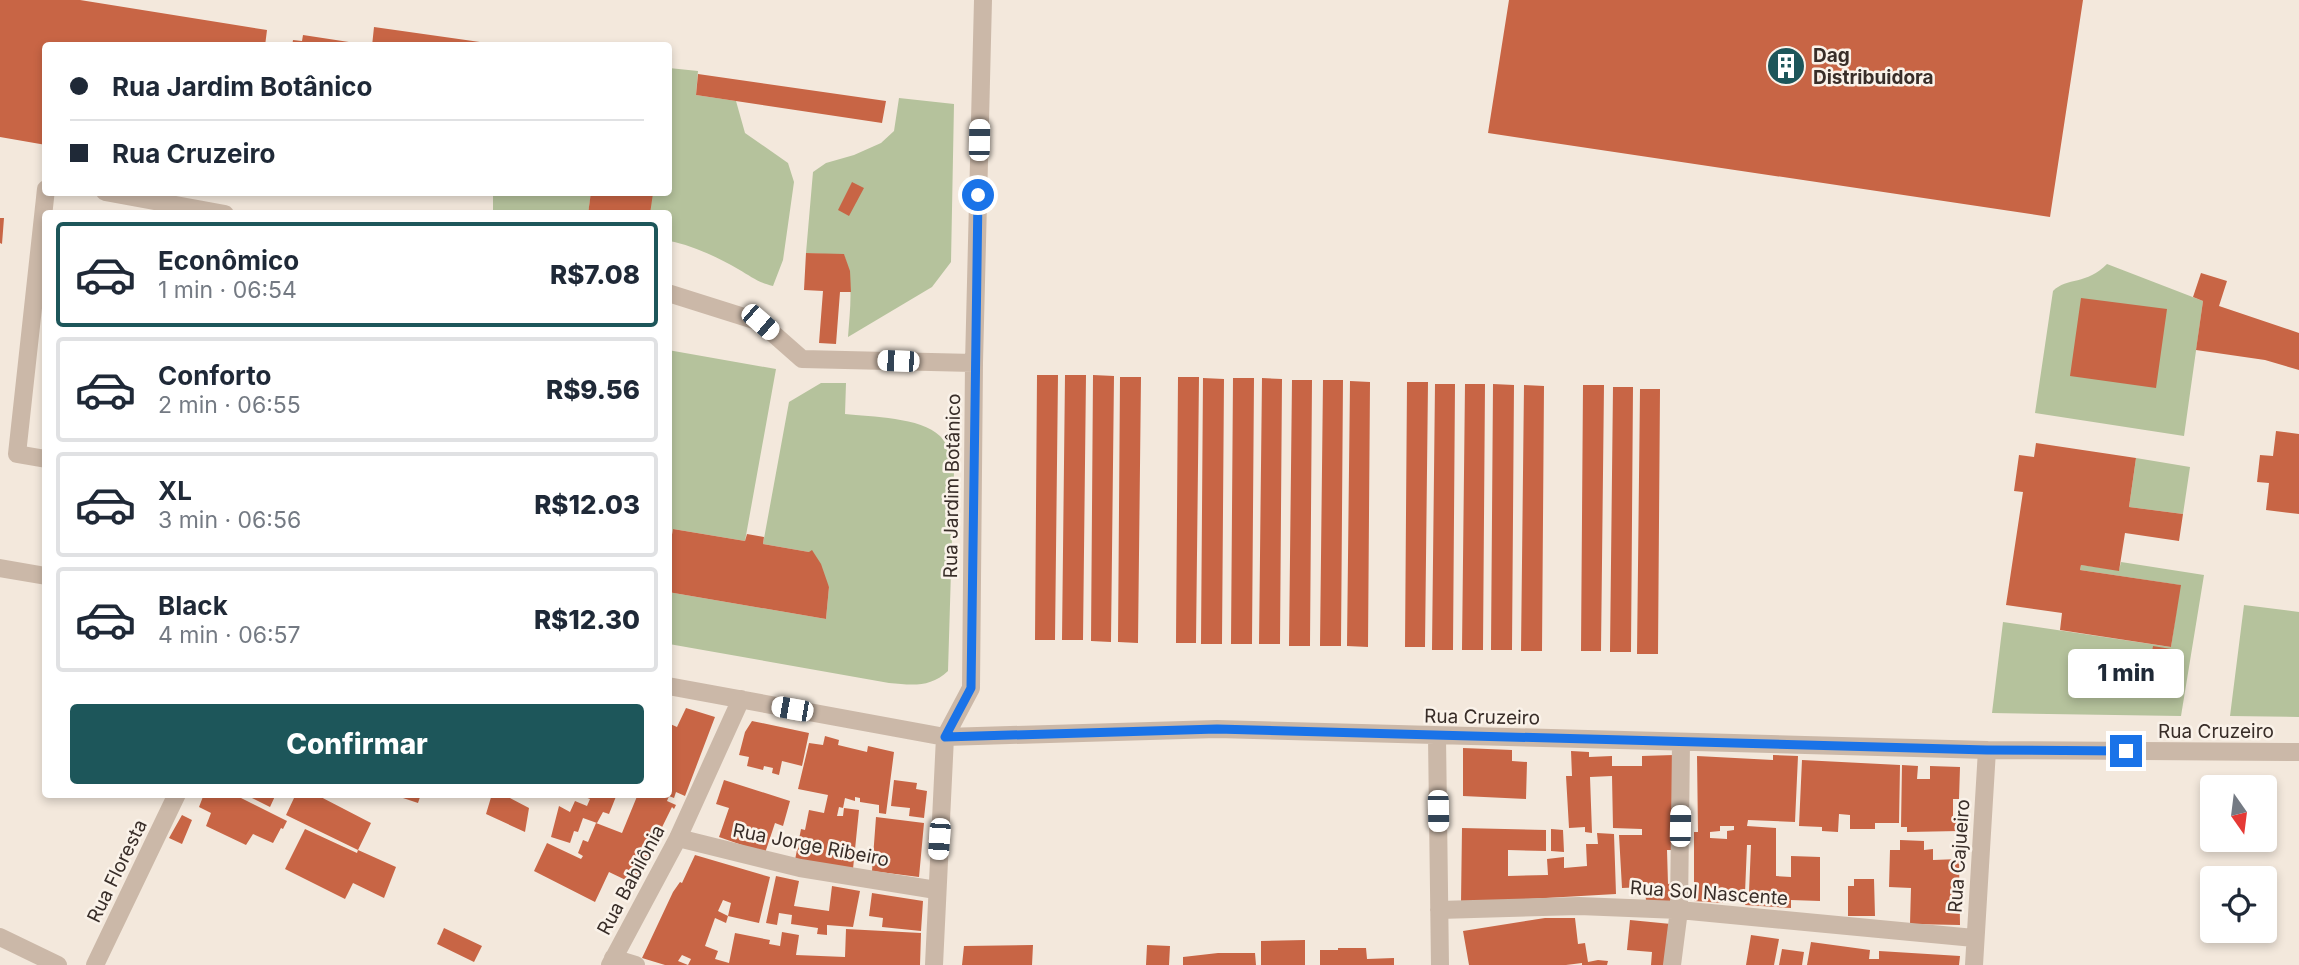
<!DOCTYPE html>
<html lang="pt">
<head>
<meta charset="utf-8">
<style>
  :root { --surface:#fff; --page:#f6f6f7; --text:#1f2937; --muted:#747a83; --line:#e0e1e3; --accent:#1d565a }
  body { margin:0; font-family:Inter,sans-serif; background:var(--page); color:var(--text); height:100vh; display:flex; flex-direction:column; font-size:26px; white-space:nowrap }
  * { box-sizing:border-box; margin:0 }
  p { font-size:23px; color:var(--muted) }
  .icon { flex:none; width:38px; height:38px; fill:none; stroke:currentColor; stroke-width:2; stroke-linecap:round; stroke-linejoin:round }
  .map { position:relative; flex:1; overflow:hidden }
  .details { position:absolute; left:42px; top:210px; width:630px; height:588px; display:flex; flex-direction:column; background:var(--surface); border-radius:7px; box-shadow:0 4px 10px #0003 }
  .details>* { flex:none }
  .top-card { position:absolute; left:42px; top:42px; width:630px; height:154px; border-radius:7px; box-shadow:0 4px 10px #0003; display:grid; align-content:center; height:154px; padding:0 28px; background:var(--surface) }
  .needle { width:46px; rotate:166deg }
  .fabs { position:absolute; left:2200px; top:775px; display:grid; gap:14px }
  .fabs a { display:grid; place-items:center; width:77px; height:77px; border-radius:7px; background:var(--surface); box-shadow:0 4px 10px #0003; font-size:35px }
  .end { position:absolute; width:32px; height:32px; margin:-16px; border:9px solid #1a73e8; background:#fff; box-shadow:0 0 0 4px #fff }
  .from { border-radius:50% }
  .bubble { position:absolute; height:49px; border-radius:7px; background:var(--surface); box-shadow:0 4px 10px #0003; font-size:23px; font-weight:800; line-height:49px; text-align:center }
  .car { position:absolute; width:21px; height:42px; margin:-21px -10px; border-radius:9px; box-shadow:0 0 5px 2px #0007; background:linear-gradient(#fff 24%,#345 0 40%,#fff 0 76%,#345 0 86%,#fff 0) }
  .top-card b { display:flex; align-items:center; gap:24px; height:66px; font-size:26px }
  .top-card b+b { border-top:2px solid var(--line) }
  .top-card i { width:18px; height:18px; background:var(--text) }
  ul { padding:12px 0 0; list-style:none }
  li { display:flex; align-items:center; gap:21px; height:105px; margin:0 14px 10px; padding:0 14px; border:4px solid var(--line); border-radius:7px }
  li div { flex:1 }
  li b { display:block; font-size:26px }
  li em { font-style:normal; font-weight:800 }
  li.active { border-color:var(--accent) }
  li>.icon { width:63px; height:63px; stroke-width:1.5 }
  .button { display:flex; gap:14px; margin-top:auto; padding:14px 28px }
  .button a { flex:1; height:80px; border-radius:7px; background:var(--accent); color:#fff; font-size:28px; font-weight:800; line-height:80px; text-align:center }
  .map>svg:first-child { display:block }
  .green { fill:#b5c29c }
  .building { fill:#c86545; fill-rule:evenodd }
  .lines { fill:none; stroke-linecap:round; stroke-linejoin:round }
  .minor { stroke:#cbb8a8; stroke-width:18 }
  .route { stroke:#1a73e8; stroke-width:9 }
  .labels { text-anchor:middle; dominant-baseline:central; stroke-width:5; stroke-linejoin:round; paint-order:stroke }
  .poi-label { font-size:19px; font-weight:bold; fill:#382d28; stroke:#faf2e9; text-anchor:start }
  .street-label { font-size:19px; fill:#382d28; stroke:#faf2e9 }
</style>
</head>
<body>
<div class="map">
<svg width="2299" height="965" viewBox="0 0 2299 965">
  <rect width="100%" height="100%" fill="#f3e8dc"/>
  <path class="green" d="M 669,68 L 698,71 L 696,95 L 736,101 L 745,133 L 788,163 L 794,182 L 783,260 L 773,286 C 757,282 752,277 738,269 C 717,257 692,245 669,241 L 668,214 L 650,214 L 651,193 L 668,192 Z
    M 899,98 L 954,104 L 951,262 L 932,287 L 848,337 C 850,308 854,282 844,255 L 806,253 L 813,172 L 826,163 L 854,155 L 881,143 L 894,131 Z
    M 493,193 L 493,192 L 591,193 L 588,214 L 493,213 Z
    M 2107,264 L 2203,301 L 2184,436 L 2035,413 L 2053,291 C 2067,277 2087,285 2107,264 Z
    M 668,350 L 776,369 L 745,541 L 673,529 L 671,540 L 669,539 Z
    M 821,383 L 846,383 L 845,414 C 871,417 921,417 940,436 C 949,445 951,459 954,471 L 948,671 C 930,688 912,685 889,683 L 669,644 L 668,592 L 826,619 L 829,587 L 809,552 L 763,544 L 789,402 Z
    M 2136,458 L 2190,467 L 2183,514 L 2129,507 Z
    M 2121,562 L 2204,575 L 2181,716 L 1992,713 L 2003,622 L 2171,647 L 2180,585 L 2080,570 L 2081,565 L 2119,570 Z
    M 2244,605 L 2299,612 L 2299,717 L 2230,716 Z"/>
  <path class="building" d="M 0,0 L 80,0 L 267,30 L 265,46 L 46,46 L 46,145 L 0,137 Z
    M 1509,0 L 2083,0 L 2050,217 L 1488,133 Z
    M 374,27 L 494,44 L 494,46 L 372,46 Z
    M 303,35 L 362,44 L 362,46 L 292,46 L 293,40 L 302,41 Z
    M 698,74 L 886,101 L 882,123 L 696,95 Z
    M 852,182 L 864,188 L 849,216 L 838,210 Z
    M 591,192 L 653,193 L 650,214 L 588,214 Z
    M 0,218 L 4,218 L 2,244 L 0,243 Z
    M 806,253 L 844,254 L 850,271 L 851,292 L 840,292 L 836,344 L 819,343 L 823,291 L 804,290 Z
    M 2201,273 L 2227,281 L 2219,306 L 2299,333 L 2299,370 L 2265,360 L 2196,350 L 2203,301 L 2193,297 Z
    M 2081,298 L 2167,309 L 2156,388 L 2070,376 Z
    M 1037,375 L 1058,375 L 1055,640 L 1035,640 Z
    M 1065,375 L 1086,375 L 1083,640 L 1062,640 Z
    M 1093,375 L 1114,376 L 1111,642 L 1091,641 Z
    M 1120,377 L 1141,377 L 1138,643 L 1118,642 Z
    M 1178,377 L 1199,377 L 1196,643 L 1176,643 Z
    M 1203,378 L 1224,379 L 1222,644 L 1201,644 Z
    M 1233,378 L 1254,378 L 1252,644 L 1231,644 Z
    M 1262,378 L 1282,379 L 1280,644 L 1259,644 Z
    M 1292,380 L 1312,380 L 1310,646 L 1289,646 Z
    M 1323,380 L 1343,380 L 1341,646 L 1320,646 Z
    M 1350,381 L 1370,382 L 1368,647 L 1347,646 Z
    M 1407,382 L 1428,382 L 1425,647 L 1405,647 Z
    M 1435,384 L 1455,384 L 1453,650 L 1432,650 Z
    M 1465,384 L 1485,384 L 1483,650 L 1462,650 Z
    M 1493,384 L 1514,385 L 1512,650 L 1491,650 Z
    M 1524,385 L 1544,386 L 1542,651 L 1521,651 Z
    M 1583,385 L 1604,385 L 1601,651 L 1581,651 Z
    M 1613,387 L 1633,387 L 1631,652 L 1610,652 Z
    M 1640,389 L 1660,389 L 1658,654 L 1637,654 Z
    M 2276,431 L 2299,434 L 2299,514 L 2266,510 L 2269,483 L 2257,482 L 2260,455 L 2273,456 Z
    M 2036,443 L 2136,458 L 2129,507 L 2183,514 L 2179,541 L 2125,533 L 2119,571 L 2081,565 L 2080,570 L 2181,585 L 2171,647 L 2060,630 L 2062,613 L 2006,605 L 2023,492 L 2014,491 L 2019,455 L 2034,457 Z
    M 673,529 L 745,541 L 747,534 L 764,537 L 763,544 L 809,552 L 812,550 L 821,564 L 829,587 L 826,619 L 668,592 L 668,539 L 671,540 Z
    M 2153,646 L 2171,649 L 2167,672 L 2149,669 Z
    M 686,708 L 715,717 L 685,796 L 676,792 L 674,798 L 669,796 L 667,801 L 676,805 L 674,809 L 672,807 L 634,884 L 609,872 L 595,902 L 534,871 L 547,843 L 581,859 L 583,856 L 578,853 L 583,840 L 588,842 L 596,823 L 622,833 L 638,794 L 651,798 L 652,794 L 668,794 L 668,723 L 677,727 Z
    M 752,721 L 809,733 L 802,766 L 782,761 L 779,775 L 772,773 L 773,768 L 764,766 L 763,770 L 747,766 L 749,757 L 739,755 L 745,732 Z
    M 825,736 L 839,740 L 838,745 L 867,752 L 868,746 L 894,752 L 886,814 L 879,813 L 879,805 L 860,802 L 860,798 L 855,797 L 855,801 L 845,798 L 843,808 L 839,807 L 837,816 L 843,816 L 844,808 L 859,810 L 853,869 L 795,860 L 801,829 L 805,830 L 809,810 L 824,813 L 828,795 L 798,789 L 809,743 L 823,745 Z
    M 1463,748 L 1512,750 L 1512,761 L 1527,762 L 1526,799 L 1463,796 Z
    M 1571,751 L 1589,752 L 1589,757 L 1612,756 L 1612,766 L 1642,766 L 1642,756 L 1674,755 L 1672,850 L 1667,850 L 1668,884 L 1674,883 L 1675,901 L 1646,901 L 1645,887 L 1622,888 L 1619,835 L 1642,835 L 1642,829 L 1613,828 L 1612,776 L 1590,777 L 1592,833 L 1585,832 L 1585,827 L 1569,828 L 1566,776 L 1572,776 Z
    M 1773,755 L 1798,756 L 1795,822 L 1748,820 L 1747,826 L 1776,828 L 1776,876 L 1791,877 L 1791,856 L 1820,857 L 1820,901 L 1791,900 L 1791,908 L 1745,905 L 1745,896 L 1723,895 L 1723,903 L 1694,901 L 1694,832 L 1698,832 L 1697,756 L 1773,760 ZM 1720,826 L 1734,826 L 1734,830 L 1727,831 L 1727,839 L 1710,838 L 1710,832 L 1720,831 ZM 1747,845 L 1751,845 L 1749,892 L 1745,893 Z
    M 1802,760 L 1900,765 L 1899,823 L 1875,823 L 1875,829 L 1850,829 L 1850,815 L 1839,814 L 1838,832 L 1822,831 L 1822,827 L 1799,826 Z
    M 1902,765 L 1918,766 L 1917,779 L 1930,779 L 1930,766 L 1960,767 L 1959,799 L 1953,799 L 1953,816 L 1959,816 L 1959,831 L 1907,832 L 1907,827 L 1901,827 Z
    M 724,780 L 790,801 L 783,826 L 775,823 L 765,853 L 719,837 L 729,808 L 716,804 Z
    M 894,780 L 917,783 L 916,789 L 927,791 L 924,818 L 909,816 L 910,808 L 891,806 Z
    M 204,794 L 233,794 L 287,821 L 283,829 L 281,828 L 273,843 L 253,834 L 246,845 L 206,826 L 211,813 L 199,807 Z
    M 244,794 L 276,794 L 270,807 Z
    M 286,794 L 315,794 L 371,823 L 358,850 L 286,815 L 294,798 Z
    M 391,794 L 421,794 L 418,803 Z
    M 492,794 L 502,794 L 529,808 L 525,832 L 486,814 Z
    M 577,794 L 617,794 L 609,814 L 603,812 L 597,823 L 583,818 L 578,832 L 574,831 L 570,843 L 551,837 L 559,806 L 570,812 L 575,801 L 587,806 L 590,799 Z
    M 182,815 L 192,820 L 182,844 L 169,838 Z
    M 876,817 L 924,823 L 919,877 L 872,871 Z
    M 1462,828 L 1546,830 L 1546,851 L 1508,850 L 1508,876 L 1548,875 L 1547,859 L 1564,857 L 1564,868 L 1587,866 L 1586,844 L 1598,844 L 1597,833 L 1614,834 L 1616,894 L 1461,903 Z
    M 305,829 L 357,853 L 358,850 L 396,867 L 384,898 L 353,883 L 345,899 L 285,869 Z
    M 1551,829 L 1563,830 L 1564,852 L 1551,851 Z
    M 1900,840 L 1924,841 L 1924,850 L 1933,849 L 1933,860 L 1959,859 L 1960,925 L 1910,924 L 1911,888 L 1889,887 L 1890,850 L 1900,850 Z
    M 695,855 L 770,877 L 759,923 L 728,916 L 731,903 L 723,900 L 718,911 L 728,916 L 726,923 L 715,918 L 705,946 L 718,951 L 715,959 L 729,963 L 735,933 L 770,940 L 769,944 L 780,946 L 782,932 L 799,935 L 796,955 L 845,957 L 846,929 L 921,933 L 920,965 L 688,965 L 691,959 L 682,955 L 678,961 L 688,965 L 665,965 L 642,958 L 673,892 L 680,882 L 682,883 Z
    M 776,876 L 799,881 L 794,906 L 829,911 L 832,886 L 860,891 L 853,927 L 827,925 L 827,935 L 817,934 L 818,928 L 791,924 L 792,915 L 779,913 L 777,925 L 766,923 Z
    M 1854,879 L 1874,879 L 1875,916 L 1848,916 L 1848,886 L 1854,886 Z
    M 872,893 L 923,901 L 921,931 L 882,927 L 883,918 L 869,916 Z
    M 1545,918 L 1575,918 L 1578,944 L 1585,943 L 1588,962 L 1598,960 L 1608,961 L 1607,965 L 1582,965 L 1582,963 L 1566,965 L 1469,965 L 1463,931 Z
    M 1630,920 L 1671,924 L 1665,965 L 1651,965 L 1652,952 L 1627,950 Z
    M 444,928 L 482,946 L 474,962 L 437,944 Z
    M 1751,935 L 1779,939 L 1774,965 L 1746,965 Z
    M 1305,940 L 1305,965 L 1261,965 L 1261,941 Z
    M 1811,942 L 1870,950 L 1869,959 L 1879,959 L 1879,951 L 1960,956 L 1959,965 L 1807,965 Z
    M 1033,945 L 1032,965 L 962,965 L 964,946 Z
    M 1147,945 L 1170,946 L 1169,965 L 1146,965 Z
    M 1338,948 L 1366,948 L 1367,959 L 1394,958 L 1394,965 L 1320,965 L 1320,950 L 1338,950 Z
    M 1782,949 L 1804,952 L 1802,965 L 1779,965 Z
    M 1218,953 L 1255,953 L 1256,965 L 1183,965 L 1183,957 Z"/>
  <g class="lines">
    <path class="minor" d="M 46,189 L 17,454 L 46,459
      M 105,192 L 225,214
      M 668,293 L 760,322 L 802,359 L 974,363
      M 0,568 L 46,576
      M 668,686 L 945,737 L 1217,729 L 1987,750 L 2299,752
      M 1437,737 L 1440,965
      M 678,838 L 800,868 L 936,890
      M 1439,910 L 1579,906 L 1679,910 L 1974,938
      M 0,937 L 58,965
      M 613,958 L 636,965
      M 95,965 L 177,794
      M 610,965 L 678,838 L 741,699
      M 934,965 L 945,737 L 971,688 L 974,363 L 983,0
      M 1672,965 L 1679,910 L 1681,742
      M 1974,965 L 1987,750"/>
  </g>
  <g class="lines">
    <path class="route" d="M 978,195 L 971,688 L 945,737 L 1217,729 L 1987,750 L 2126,751"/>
  </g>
  <defs>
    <symbol id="building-disc" viewBox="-11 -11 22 22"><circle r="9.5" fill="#1d565a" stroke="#faf2e9"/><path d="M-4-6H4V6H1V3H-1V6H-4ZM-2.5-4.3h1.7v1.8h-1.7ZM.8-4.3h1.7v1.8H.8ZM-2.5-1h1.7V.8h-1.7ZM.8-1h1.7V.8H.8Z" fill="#fff"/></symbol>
  </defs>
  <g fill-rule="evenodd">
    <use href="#building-disc" x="1764" y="44" width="44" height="44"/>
  </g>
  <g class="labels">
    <g class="poi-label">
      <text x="1813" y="55">Dag<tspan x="1813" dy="22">Distribuidora</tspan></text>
    </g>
    <g class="street-label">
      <text transform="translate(952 486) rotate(-89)">Rua Jardim Botânico</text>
      <text transform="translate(1482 717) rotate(1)">Rua Cruzeiro</text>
      <text x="2216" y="731">Rua Cruzeiro</text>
      <text transform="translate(811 845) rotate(11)">Rua Jorge Ribeiro</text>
      <text transform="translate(1959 856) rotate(-86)">Rua Cajueiro</text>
      <text transform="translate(117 871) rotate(-64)">Rua Floresta</text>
      <text transform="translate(631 880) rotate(-62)">Rua Babilônia</text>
      <text transform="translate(1709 893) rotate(4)">Rua Sol Nascente</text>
    </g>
  </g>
</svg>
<div class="fabs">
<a><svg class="needle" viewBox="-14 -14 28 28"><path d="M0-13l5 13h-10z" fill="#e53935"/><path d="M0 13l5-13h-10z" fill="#747a83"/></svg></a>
<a><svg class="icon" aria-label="locate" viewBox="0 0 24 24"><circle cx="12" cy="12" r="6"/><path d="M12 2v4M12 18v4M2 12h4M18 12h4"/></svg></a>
</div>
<i class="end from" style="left:978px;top:195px"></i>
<i class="end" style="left:2126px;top:751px"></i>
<div class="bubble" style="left:2068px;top:649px;width:116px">1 min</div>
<i class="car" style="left:979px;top:140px;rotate:1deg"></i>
<i class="car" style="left:760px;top:322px;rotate:131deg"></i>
<i class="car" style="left:898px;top:361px;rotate:272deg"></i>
<i class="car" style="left:792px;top:709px;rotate:280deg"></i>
<i class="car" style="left:1438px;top:811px;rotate:179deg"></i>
<i class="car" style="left:1680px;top:826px;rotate:1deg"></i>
<i class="car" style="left:939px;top:839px;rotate:184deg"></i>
<div class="top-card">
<b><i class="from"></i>Rua Jardim Botânico</b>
<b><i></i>Rua Cruzeiro</b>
</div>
<section class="details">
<ul>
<li class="active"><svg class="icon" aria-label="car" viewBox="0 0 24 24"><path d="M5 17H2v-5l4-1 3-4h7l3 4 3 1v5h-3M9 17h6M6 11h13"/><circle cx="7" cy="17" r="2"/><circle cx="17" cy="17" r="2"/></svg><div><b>Econômico</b><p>1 min · 06:54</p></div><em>R$7.08</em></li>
<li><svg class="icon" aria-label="car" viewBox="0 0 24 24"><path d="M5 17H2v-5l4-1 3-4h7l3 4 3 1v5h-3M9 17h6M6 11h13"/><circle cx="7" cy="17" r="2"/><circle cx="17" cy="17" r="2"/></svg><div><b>Conforto</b><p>2 min · 06:55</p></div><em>R$9.56</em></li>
<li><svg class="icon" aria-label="car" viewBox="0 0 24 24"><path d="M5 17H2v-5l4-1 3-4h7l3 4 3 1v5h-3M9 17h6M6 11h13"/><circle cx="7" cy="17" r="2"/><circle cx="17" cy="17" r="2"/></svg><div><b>XL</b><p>3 min · 06:56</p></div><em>R$12.03</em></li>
<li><svg class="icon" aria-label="car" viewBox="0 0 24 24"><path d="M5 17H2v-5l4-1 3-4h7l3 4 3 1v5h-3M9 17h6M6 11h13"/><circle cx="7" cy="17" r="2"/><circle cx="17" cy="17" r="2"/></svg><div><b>Black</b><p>4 min · 06:57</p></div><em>R$12.30</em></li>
</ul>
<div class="button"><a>Confirmar</a></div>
</section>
</div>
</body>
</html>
